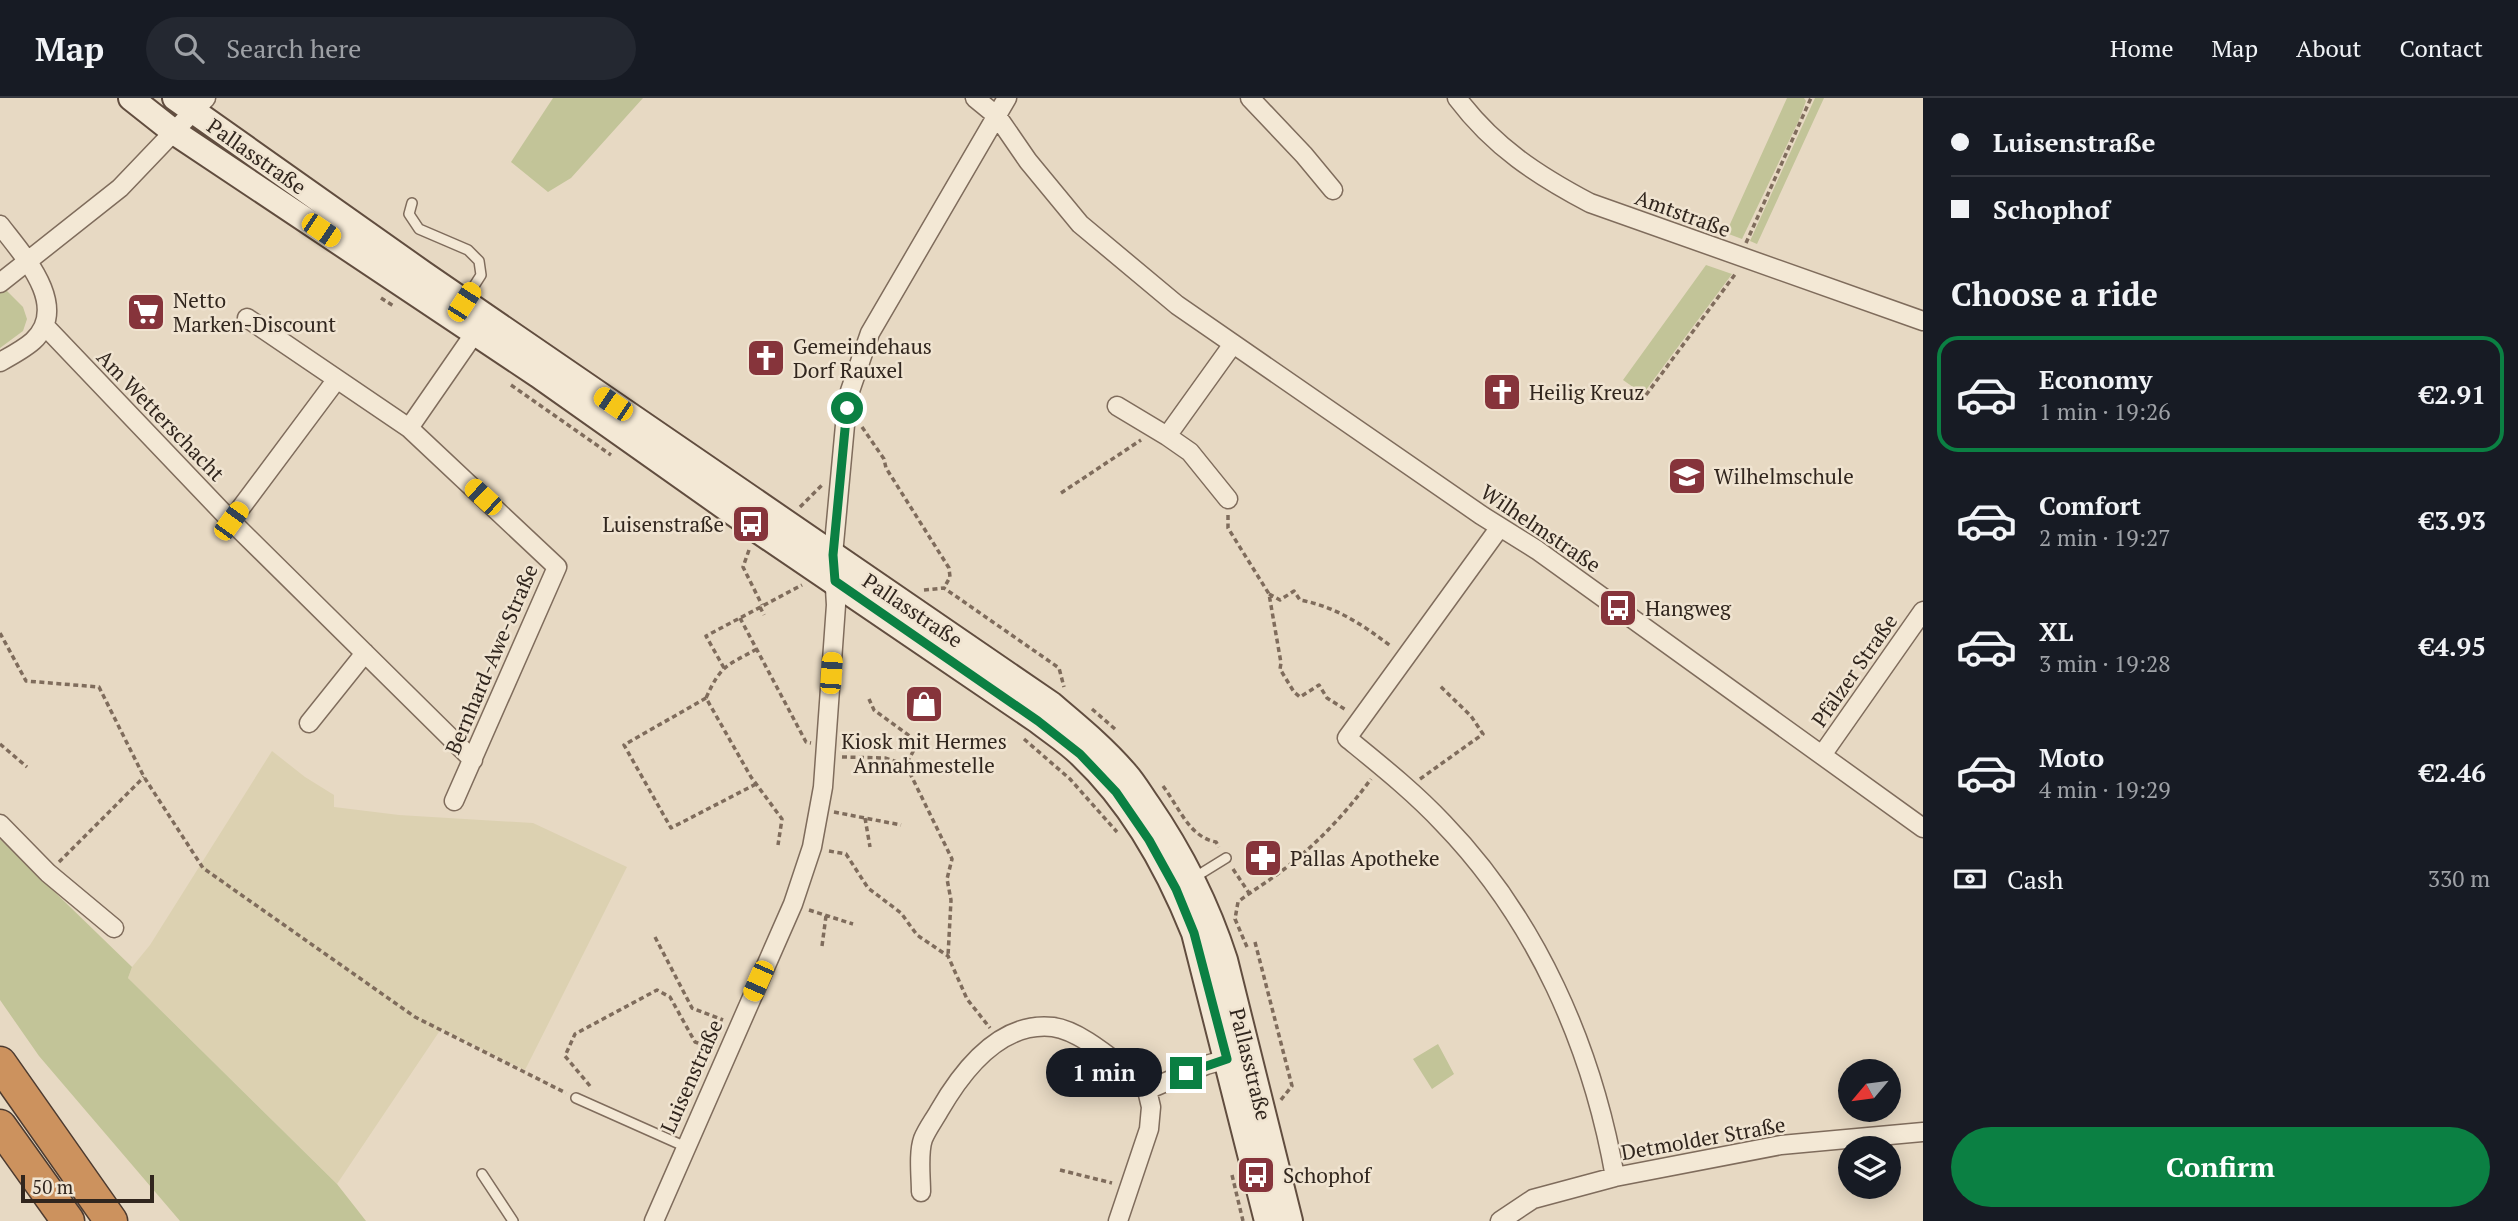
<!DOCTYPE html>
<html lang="en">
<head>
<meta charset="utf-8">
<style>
  :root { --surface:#171b24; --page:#242831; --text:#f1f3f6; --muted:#9ea1a6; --line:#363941; --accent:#0b8043 }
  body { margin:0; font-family:"PT Serif",serif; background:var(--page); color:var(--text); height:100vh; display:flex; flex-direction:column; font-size:26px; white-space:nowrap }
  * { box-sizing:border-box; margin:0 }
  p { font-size:23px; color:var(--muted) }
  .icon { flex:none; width:38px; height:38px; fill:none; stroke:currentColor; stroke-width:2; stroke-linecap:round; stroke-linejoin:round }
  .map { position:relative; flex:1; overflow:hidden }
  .panel { display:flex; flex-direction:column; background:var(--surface); width:595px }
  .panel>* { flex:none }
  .hud { display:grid; align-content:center; height:154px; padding:0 28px; background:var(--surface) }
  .needle { width:46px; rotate:241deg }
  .controls { position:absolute; left:1838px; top:961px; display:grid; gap:14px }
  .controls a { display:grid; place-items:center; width:63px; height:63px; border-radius:50%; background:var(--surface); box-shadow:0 4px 18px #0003; font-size:35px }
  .scale { position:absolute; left:21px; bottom:18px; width:133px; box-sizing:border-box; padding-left:7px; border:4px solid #31261e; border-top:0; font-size:19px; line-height:24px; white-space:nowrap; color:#31261e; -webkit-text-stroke:5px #f0e4d1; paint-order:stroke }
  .end { position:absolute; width:32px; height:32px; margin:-16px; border:9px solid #0b8043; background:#fff; box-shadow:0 0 0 4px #fff }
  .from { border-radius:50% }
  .bubble { position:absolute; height:49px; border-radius:24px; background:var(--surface); box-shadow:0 4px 18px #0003; font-size:23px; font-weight:600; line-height:49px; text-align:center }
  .car { position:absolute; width:21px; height:42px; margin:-21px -10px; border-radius:9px; box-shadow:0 0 5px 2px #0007; background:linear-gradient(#f5c518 24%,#345 0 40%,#f5c518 0 76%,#345 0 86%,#f5c518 0) }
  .hud b { display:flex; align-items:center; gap:24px; height:66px; font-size:26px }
  .hud b+b { border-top:2px solid var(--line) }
  .hud i { width:18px; height:18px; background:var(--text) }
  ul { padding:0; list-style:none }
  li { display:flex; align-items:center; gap:21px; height:116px; margin:0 14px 10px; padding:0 14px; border:4px solid transparent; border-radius:21px }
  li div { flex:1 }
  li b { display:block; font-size:26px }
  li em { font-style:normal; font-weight:600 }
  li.current { border-color:var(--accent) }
  li>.icon { width:63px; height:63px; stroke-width:1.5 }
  h2 { padding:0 28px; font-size:32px; line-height:84px }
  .pay { display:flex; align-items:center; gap:18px; height:77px; padding:0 28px; font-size:26px }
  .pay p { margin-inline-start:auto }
  .primary-button { display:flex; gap:14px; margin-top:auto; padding:14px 28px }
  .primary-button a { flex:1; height:80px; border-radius:42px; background:var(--accent); color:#fff; font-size:28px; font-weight:600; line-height:80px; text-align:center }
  header { display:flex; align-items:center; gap:42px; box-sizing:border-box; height:98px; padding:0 35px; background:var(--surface); border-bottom:2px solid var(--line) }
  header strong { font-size:33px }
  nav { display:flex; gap:38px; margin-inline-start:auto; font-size:24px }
  .search { width:490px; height:63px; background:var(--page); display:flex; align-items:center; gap:18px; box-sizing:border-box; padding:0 24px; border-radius:38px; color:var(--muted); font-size:26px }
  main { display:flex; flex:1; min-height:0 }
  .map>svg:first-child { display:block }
  .farmland { fill:#dcd1b1 }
  .green { fill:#c2c498 }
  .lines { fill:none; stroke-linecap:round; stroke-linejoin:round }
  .service-casing { stroke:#7f6c5c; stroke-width:12 }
  .minor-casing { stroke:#7f6c5c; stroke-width:21 }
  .secondary-casing { stroke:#614d3f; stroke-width:28 }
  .motorway-casing { stroke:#4d3b30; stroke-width:35 }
  .path { stroke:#7f6c5c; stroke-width:3.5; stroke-dasharray:5 3.5; stroke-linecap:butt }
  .service { stroke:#f3e8d5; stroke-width:9 }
  .minor { stroke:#f3e8d5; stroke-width:18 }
  .secondary { stroke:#f3e8d5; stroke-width:24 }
  .motorway { stroke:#cc925e; stroke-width:32 }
  .route { stroke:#0b8043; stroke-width:9 }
  .labels { text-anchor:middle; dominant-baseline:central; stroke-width:5; stroke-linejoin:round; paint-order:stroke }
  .street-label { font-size:21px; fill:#31261e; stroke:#f0e4d1 }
  .poi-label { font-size:21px; fill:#31261e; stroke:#f0e4d1; text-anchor:start }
</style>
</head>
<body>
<header>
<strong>Map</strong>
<div class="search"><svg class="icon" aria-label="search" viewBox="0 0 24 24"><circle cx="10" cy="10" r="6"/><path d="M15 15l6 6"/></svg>Search here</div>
<nav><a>Home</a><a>Map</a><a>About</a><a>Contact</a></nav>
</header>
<main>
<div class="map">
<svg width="1923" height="1123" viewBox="0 0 1923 1123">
  <rect width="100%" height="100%" fill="#e7d9c3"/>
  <path class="farmland" d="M 272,653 L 305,679 L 334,697 L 334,709 L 399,717 L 533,725 L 627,769 L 525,972 L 441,931 L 337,1086 L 128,880 L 132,869 L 150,847 Z"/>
  <path class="green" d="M 553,0 L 643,0 L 571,80 L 548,94 L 511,64 Z
    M 1787,0 L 1804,0 L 1806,3 L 1799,22 L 1742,141 L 1726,135 Z
    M 1815,0 L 1824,0 L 1757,146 L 1750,143 Z
    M 1706,167 L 1732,176 L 1643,296 L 1623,282 Z
    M 0,186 L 23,209 L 27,221 L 23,233 L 0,250 Z
    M 0,741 L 132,869 L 128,880 L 337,1086 L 366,1123 L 180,1123 L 39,958 L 0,902 Z
    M 1438,946 L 1454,976 L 1432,991 L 1413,961 Z"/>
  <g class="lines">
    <defs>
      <path id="service" d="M 412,105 L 409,116 L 419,131 L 468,152 L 479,163 L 481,177 L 465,202
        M 1192,781 L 1226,760
        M 576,1000 L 686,1049
        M 482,1076 L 513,1123"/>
      <path id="minor" d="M 975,0 L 997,18 L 1028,63 L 1080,126 L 1177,207 L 1481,417 L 1537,452 L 1923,730
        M 1250,0 L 1304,57 L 1333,92
        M 1457,0 C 1494,49 1537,77 1590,105 L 1923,223
        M 0,127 C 22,156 71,208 33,243 C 24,251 11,258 0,264
        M 0,185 L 120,90 L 206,0
        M 247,220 L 409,330 L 557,469 L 454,703
        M 44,227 L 231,423 L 473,662
        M 1117,308 L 1167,338
        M 409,330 L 481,226
        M 1228,401 L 1190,354 L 1167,338 L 1233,246
        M 231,423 L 337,281
        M 1500,429 L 1347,640 C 1380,667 1414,694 1443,725 C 1536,821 1592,948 1615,1079
        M 309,625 L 365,555
        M 1822,657 L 1923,513
        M 0,726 L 48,775 L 114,830
        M 921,1094 C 921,1079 918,1055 923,1041 C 927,1031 934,1022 939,1013 C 962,973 1000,923 1053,929 C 1082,933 1116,965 1140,982 L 1147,992
        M 654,1123 L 793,806 L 812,749 L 823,689 L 836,507 L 833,457 L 845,327 L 850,293 L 870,235 L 1007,0
        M 1118,1123 L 1149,1031 L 1151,1009 L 1147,992 L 1206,967 L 1235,959
        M 1500,1123 L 1533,1101 L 1615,1079 L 1781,1047 L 1923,1034"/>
      <path id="secondary" d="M 131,0 L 174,34 L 538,277 L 760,434 L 1038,623 C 1052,634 1068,644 1081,657 C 1133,706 1168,770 1194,835 L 1267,1123
        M 175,0 L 424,176 L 1051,606 C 1077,628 1104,650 1126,676 C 1134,685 1141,697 1148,707 C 1181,755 1207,806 1225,862 L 1290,1123"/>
      <path id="motorway" d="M 0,965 L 111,1123
        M 0,1028 L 68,1123"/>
    </defs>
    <use href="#service" class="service-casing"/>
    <use href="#minor" class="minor-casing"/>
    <use href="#secondary" class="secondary-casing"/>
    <use href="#motorway" class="motorway-casing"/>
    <path class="path" d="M 1746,145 L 1811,0
      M 381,200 L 395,209
      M 511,287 L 611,357
      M 1646,297 L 1736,175
      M 862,329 L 884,361 L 886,370 L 949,470 L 950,479 L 944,490
      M 1061,395 L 1141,342
      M 800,409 L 822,387
      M 1228,417 L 1228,430 L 1269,496 L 1281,565 L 1280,571 L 1294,594 L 1300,599 L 1319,587 L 1327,600 L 1346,612
      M 749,452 L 743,469 L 762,507
      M 924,492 L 944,490 L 1059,570 L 1064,589
      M 1269,496 L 1280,502 L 1294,493 L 1300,502 C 1337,509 1363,527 1392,549
      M 760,509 L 764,517
      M 740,520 L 806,644 L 811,645
      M 0,535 L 26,583 L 99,589 L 144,679 L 203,770 L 415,919 L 566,995
      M 757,551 C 726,568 721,567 706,600 L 751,679 L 782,721 L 778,747
      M 724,570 L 706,538 L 802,487
      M 706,600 L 624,647 L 671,730 L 756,686
      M 1092,611 L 1115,631
      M 1024,641 L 1070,681 L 1117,734
      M 0,646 L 27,669
      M 842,659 L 885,660 L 906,667 L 918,644 L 874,612 L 869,601
      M 906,667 L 952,761 L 947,781 L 951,802 L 948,858
      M 1420,681 L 1483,636 L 1471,618 L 1439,587
      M 1163,688 C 1179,709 1189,739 1216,744 L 1219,749
      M 834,714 L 901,727
      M 865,720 L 870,749
      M 829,753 L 846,756 L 868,790 L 901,815 L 917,837 L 948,858 L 967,901 L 990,930
      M 59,764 L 144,679
      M 1233,771 L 1249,795
      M 809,812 L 853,826
      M 655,839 L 692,910 L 723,922
      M 1255,844 L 1292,988 L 1280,1003
      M 822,848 L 826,818
      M 1247,849 L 1235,821 L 1238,804 C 1253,792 1269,783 1283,772 C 1317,746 1346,715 1371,681
      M 590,988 L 565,958 L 575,936 L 657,892 L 670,899 L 695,944 L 711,950
      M 1060,1072 L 1112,1085
      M 1232,1077 L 1243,1123"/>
    <use href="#service" class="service"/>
    <use href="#minor" class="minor"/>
    <use href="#secondary" class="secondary"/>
    <use href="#motorway" class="motorway"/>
  </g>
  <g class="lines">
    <path class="route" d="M 847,310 L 833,457 L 835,483 L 1038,623 L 1080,656 L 1116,694 L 1149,742 L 1176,791 L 1194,835 L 1227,961 L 1186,975"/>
  </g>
  <defs>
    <symbol id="supermarket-square" viewBox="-11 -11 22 22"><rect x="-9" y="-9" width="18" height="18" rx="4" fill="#86343b" stroke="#f0e4d1"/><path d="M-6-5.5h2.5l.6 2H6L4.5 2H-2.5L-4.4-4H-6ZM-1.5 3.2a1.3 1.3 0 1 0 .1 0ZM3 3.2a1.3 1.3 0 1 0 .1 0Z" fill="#fff"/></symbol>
    <symbol id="church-square" viewBox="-11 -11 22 22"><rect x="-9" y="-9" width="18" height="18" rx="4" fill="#86343b" stroke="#f0e4d1"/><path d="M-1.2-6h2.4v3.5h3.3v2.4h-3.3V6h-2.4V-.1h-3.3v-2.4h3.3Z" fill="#fff"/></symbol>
    <symbol id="school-square" viewBox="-11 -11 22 22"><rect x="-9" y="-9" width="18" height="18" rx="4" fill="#86343b" stroke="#f0e4d1"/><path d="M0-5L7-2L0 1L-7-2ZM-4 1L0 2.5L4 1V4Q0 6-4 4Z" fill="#fff"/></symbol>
    <symbol id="bus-square" viewBox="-11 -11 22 22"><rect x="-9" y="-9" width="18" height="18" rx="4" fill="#86343b" stroke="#f0e4d1"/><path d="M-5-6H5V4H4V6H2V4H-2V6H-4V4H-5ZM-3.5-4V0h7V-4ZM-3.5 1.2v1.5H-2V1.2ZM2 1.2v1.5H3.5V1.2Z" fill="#fff"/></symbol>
    <symbol id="shop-square" viewBox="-11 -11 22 22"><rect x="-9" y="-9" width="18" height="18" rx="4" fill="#86343b" stroke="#f0e4d1"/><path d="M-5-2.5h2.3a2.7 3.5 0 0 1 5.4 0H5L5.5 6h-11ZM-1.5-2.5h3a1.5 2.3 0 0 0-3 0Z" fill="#fff"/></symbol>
    <symbol id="pharmacy-square" viewBox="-11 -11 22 22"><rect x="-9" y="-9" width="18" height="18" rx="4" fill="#86343b" stroke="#f0e4d1"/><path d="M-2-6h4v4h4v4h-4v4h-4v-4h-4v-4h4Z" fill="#fff"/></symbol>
  </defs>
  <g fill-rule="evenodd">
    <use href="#supermarket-square" x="124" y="192" width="44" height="44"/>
    <use href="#church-square" x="744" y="238" width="44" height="44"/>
    <use href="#church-square" x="1480" y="272" width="44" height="44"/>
    <use href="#school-square" x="1665" y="356" width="44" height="44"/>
    <use href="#bus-square" x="729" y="404" width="44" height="44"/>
    <use href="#bus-square" x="1596" y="488" width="44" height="44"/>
    <use href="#shop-square" x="902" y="584" width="44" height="44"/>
    <use href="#pharmacy-square" x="1241" y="738" width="44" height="44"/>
    <use href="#bus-square" x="1234" y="1055" width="44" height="44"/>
  </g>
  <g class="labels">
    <g class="street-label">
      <text transform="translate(257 58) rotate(35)">Pallasstraße</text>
      <text transform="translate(1683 115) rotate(20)">Amtstraße</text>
      <text transform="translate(161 317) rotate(46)">Am Wetterschacht</text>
      <text transform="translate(1541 430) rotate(34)">Wilhelmstraße</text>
      <text transform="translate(913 512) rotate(34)">Pallasstraße</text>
      <text transform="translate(491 561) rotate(-67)">Bernhard-Awe-Straße</text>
      <text transform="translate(1854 572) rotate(-55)">Pfälzer Straße</text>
      <text transform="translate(1251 966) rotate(76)">Pallasstraße</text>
      <text transform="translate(691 978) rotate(-66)">Luisenstraße</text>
      <text transform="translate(1703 1040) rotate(-10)">Detmolder Straße</text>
    </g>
    <g class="poi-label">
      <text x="173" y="202">Netto<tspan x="173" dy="24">Marken-Discount</tspan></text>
      <text x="793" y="248">Gemeindehaus<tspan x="793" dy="24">Dorf Rauxel</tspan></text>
      <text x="1529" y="294">Heilig Kreuz</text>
      <text x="1714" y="378">Wilhelmschule</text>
      <text x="724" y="426" text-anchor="end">Luisenstraße</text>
      <text x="1645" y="510">Hangweg</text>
      <text x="924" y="643" text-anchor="middle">Kiosk mit Hermes<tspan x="924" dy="24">Annahmestelle</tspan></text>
      <text x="1290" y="760">Pallas Apotheke</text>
      <text x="1283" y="1077">Schophof</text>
    </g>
  </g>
</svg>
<div class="controls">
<a><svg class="needle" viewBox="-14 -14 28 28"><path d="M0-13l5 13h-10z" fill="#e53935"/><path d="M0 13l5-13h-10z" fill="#9ea1a6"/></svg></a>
<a><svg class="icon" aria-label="layers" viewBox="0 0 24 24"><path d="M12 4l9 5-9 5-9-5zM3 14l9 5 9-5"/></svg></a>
</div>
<div class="scale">50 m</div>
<i class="end from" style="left:847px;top:310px"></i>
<i class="end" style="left:1186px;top:975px"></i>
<div class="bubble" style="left:1046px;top:950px;width:116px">1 min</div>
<i class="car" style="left:321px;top:132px;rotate:124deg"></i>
<i class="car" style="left:464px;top:204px;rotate:33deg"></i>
<i class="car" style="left:613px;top:306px;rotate:304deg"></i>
<i class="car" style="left:483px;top:399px;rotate:313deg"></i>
<i class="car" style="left:231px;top:423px;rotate:36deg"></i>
<i class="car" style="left:831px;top:575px;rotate:4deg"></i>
<i class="car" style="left:758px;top:883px;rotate:204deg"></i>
</div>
<section class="panel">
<div class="hud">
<b><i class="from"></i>Luisenstraße</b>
<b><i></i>Schophof</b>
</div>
<h2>Choose a ride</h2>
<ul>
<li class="current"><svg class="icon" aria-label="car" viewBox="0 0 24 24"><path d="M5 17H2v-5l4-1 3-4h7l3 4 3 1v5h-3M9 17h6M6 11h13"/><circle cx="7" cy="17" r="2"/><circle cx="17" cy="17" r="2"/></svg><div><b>Economy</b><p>1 min · 19:26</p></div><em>€2.91</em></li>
<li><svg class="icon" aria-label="car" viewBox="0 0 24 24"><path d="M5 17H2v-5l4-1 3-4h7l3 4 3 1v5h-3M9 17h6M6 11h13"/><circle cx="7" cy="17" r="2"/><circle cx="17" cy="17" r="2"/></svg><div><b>Comfort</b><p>2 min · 19:27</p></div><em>€3.93</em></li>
<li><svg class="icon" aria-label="car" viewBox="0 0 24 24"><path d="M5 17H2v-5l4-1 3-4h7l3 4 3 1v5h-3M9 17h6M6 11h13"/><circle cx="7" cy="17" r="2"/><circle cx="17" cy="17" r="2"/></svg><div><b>XL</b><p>3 min · 19:28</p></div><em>€4.95</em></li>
<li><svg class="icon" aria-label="car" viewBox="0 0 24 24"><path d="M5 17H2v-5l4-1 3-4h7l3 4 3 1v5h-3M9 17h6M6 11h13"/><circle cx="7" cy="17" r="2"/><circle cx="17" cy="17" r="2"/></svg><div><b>Moto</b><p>4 min · 19:29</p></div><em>€2.46</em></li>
</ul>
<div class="pay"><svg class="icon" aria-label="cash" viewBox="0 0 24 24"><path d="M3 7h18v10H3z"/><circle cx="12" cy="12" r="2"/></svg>Cash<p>330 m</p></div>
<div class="primary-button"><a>Confirm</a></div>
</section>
</main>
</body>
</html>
